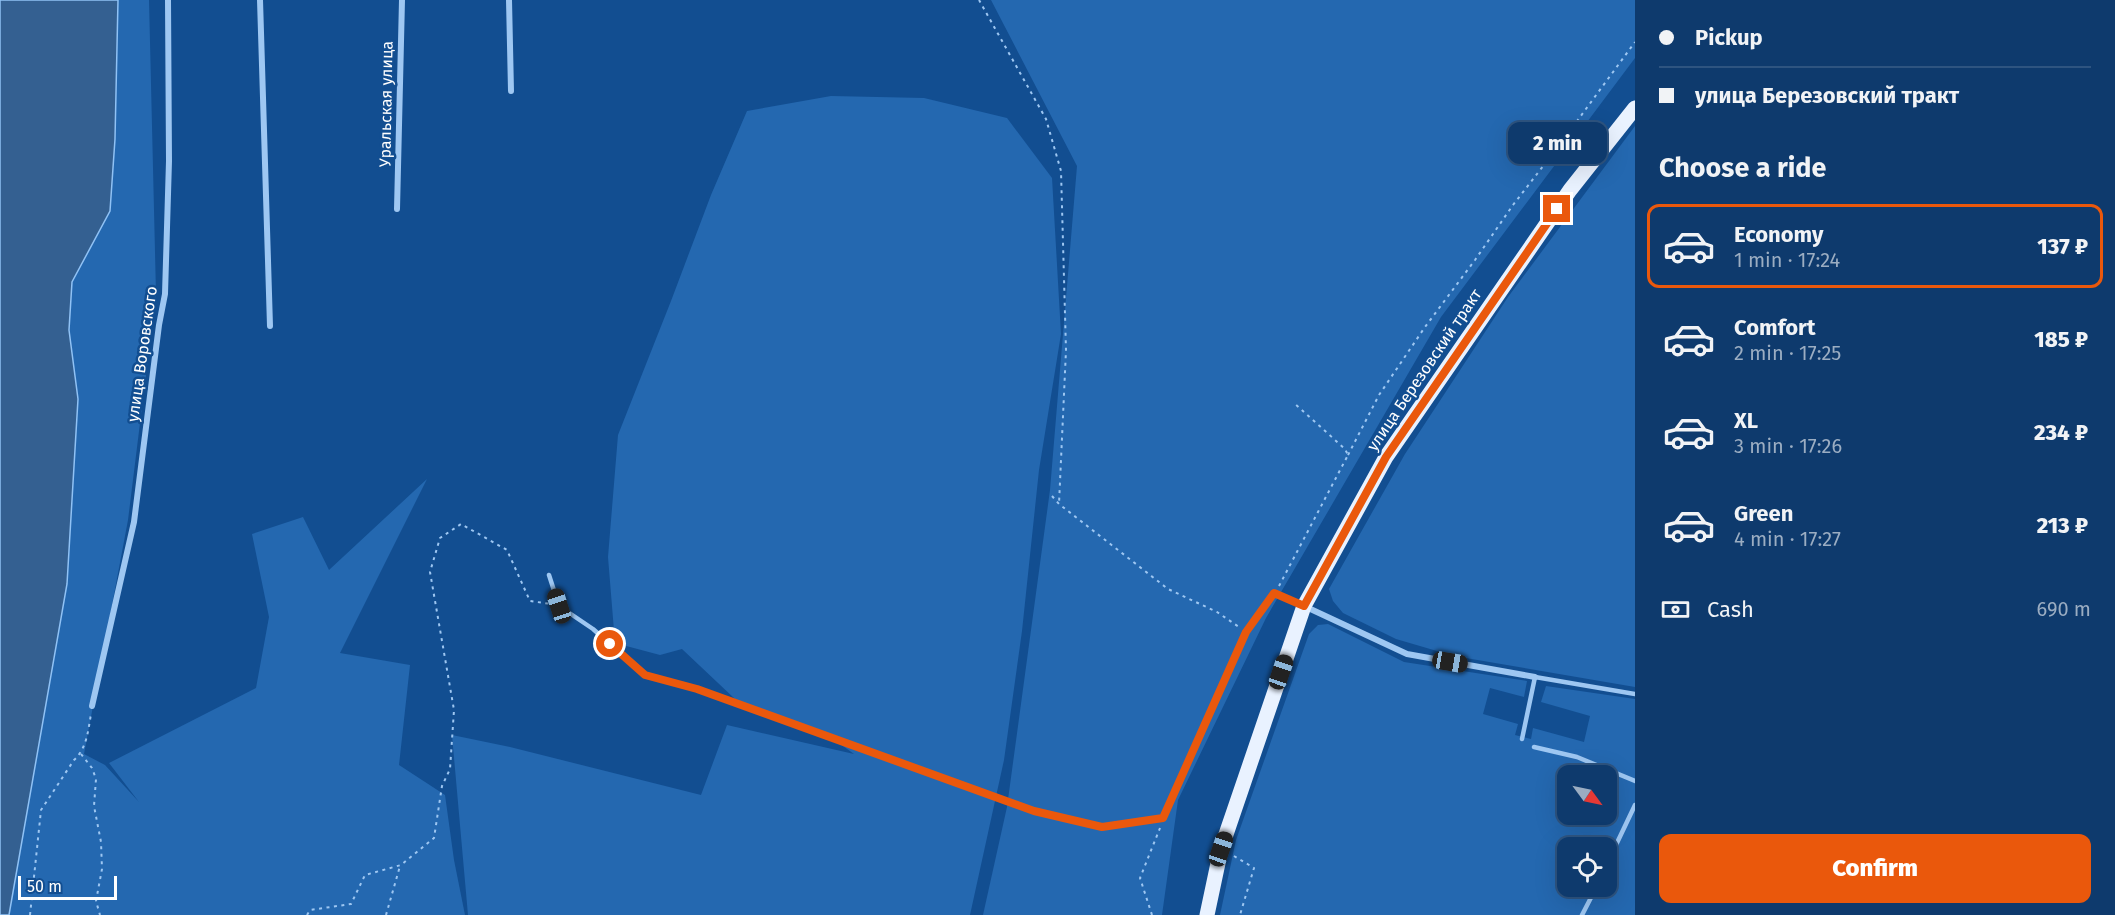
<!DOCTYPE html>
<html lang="en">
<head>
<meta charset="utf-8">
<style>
  :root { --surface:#0e3a6d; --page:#1c4575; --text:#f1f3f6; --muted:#9badc2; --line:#2e5480; --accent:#ea580c }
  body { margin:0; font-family:"Fira Sans",sans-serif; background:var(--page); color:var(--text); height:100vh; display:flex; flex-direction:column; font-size:22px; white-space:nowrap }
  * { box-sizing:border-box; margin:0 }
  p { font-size:20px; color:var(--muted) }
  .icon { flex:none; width:33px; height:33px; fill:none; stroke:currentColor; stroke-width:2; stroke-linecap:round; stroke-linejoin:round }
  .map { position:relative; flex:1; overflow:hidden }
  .details { display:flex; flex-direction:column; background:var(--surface); width:480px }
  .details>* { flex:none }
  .guide { display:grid; align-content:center; height:132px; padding:0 24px; background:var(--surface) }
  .needle { width:39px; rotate:123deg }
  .buttons { position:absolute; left:1557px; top:765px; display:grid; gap:12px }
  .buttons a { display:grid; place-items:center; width:60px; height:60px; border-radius:12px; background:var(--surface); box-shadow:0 6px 24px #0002,0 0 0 2px var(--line); font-size:30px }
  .scale { position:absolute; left:18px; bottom:15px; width:99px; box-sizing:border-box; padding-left:6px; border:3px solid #fff; border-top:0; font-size:16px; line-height:21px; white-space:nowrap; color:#fff; -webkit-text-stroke:4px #124e91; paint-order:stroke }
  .end { position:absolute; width:27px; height:27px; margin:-14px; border:8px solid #ea580c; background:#fff; box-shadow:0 0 0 3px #fff }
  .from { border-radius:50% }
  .bubble { position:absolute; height:42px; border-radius:12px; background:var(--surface); box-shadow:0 6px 24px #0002,0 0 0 2px var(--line); font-size:20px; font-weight:800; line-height:42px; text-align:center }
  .car { position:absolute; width:18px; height:36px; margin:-18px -9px; border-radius:8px; box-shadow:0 0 4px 2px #0007; background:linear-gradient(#222 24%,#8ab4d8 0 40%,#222 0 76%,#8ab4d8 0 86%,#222 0) }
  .guide b { display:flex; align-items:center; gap:21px; height:57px; font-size:22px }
  .guide b+b { border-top:2px solid var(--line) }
  .guide i { width:15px; height:15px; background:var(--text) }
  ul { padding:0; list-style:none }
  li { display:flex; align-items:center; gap:18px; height:84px; margin:0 12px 9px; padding:0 12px; border:3px solid transparent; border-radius:12px }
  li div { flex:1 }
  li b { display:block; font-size:22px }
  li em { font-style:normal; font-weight:800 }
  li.on { border-color:var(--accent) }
  li>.icon { width:54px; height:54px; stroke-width:1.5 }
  h2 { padding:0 24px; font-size:27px; line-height:72px }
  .pay { display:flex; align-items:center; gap:15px; height:66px; padding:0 24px; font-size:22px }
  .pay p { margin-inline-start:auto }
  .primary-button { display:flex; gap:12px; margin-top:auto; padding:12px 24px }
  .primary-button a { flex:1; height:69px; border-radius:12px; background:var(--accent); color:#fff; font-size:24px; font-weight:800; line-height:69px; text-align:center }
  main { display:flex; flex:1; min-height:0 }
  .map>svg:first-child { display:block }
  .green { fill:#2468b0; fill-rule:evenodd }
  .water { fill:#346091; stroke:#90c2f5; stroke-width:1.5 }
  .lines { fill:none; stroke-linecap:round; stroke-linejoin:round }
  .path { stroke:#9ec7f2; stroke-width:2; stroke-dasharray:3 4.5; stroke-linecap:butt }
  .service { stroke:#9ec7f2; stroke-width:4.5 }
  .minor { stroke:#9ec7f2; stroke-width:6 }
  .primary { stroke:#e9f2ff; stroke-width:15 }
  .route { stroke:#ea580c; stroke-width:8 }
  .labels { text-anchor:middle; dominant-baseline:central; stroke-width:5; stroke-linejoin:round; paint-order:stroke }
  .street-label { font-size:16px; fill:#fff; stroke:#124e91 }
</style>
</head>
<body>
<main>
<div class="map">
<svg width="1635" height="915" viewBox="0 0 1635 915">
  <rect width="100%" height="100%" fill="#124e91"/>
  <path class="green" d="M 118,0 L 149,0 L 156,294 L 128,520 L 84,754 L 105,765 L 139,802 L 109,763 L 256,688 L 269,617 L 252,534 L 303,517 L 329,570 L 427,479 L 340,653 L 410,665 L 399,765 L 445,795 L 454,860 L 465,915 L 9,915 L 67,584 L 78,399 L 69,330 L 72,282 L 110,211 L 115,139 Z
    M 991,0 L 1635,0 L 1635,58 L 1441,317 L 1266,618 L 1178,800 L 1162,915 L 983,915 L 1007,807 L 1050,490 L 1077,166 Z
    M 831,96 L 924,98 L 1007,118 L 1052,178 L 1061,334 L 1039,470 L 1022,631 L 1004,760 L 970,915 L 468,915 L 452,735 L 510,747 L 701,795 L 727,725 L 854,754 L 832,738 L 735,699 L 682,649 L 660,655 L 615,643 L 608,557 L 618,435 L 671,301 L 711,195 L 747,111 Z
    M 1635,126 L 1635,687 L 1454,656 L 1396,639 L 1343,613 L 1333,601 L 1329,589 L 1405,454 L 1508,297 Z
    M 1328,624 L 1404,662 L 1527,681 L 1524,697 L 1490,688 L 1483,714 L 1518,724 L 1515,735 L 1531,739 L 1533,728 L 1584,742 L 1590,716 L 1541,702 L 1546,686 L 1635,699 L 1635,915 L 1220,915 L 1236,840 L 1309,634 L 1318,625 ZM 1568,776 L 1606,776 L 1606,814 L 1568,814 ZM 1568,848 L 1606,848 L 1606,886 L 1568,886 Z"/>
  <path class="water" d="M 0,0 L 118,0 L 115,139 L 110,211 L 72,282 L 69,330 L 78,399 L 67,584 L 9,915 L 0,915 Z"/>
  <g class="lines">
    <path class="path" d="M 979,0 L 1046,119 L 1061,171 L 1066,350 L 1059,504
      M 1348,455 L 1379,395 L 1425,327 L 1475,260 L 1513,205 L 1561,143 L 1635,42
      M 1052,496 L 1059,504 L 1168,589 L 1217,612 L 1239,627
      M 1279,586 L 1348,455 L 1345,449 L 1294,403
      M 81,754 L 92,768 L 96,779 L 94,806 L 101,842 L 102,869 L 96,901 L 100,915
      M 1234,856 L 1254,868 L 1240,915
      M 30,915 L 41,810 L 74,760 C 87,748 88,731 91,714
      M 307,915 L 310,910 L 351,904 L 365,875 L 401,865 L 434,838 L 442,786 L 450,769 L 454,710 L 430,572 L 440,538 L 461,524 L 507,550 L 530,601 L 551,604
      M 386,915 L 400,866
      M 1152,915 L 1140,878 L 1160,828"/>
    <path class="service" d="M 549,575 L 559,606 L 593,629 L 645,675 L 697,689 L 1034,811 L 1102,827 L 1163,818 L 1246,632 L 1274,593 L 1303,605
      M 1522,739 L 1535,677 L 1635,694
      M 1534,747 L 1577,757 L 1635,781
      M 1606,866 L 1635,805
      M 1582,915 L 1597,886"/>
    <path class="minor" d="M 260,0 L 270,326
      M 509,0 L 511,91
      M 397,209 L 402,0
      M 1304,606 L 1407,654 L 1535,677
      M 92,706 L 134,522 L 159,325 L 165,294 L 169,161 L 168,0"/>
    <path class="primary" d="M 1207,915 L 1221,849 L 1304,606 L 1386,457 L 1570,190 L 1635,108"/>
  </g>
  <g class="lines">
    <path class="route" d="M 610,644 L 645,675 L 697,689 L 1034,811 L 1102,827 L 1163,818 L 1246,632 L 1274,593 L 1304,606 L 1386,457 L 1557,209"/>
  </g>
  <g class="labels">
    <g class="street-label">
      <text transform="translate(386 104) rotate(-89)">Уральская улица</text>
      <text transform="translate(142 354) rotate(-82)">улица Воровского</text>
      <text transform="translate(1424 370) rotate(-56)">улица Березовский тракт</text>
    </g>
  </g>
</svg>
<div class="buttons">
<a><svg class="needle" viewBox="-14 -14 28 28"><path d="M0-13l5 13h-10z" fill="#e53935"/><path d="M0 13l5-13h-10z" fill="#9badc2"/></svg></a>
<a><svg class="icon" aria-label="locate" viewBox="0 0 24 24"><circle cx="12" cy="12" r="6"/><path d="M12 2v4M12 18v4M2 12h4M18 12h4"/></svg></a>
</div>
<div class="scale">50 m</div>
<i class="end from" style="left:610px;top:644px"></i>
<i class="end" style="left:1557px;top:209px"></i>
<div class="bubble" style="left:1508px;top:122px;width:99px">2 min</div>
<i class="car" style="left:559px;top:606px;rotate:342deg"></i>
<i class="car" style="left:1450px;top:662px;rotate:100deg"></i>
<i class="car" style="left:1281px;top:672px;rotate:19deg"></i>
<i class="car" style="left:1221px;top:849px;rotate:19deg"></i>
</div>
<section class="details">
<div class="guide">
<b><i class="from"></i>Pickup</b>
<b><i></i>улица Березовский тракт</b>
</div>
<h2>Choose a ride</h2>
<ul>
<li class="on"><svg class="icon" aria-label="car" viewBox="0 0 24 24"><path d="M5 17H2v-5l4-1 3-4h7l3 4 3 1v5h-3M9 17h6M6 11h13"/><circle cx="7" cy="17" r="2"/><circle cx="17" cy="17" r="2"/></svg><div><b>Economy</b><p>1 min · 17:24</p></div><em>137 ₽</em></li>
<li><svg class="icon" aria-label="car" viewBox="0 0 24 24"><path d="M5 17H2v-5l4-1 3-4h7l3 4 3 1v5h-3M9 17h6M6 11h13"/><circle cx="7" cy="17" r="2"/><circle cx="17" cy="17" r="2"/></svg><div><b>Comfort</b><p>2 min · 17:25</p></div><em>185 ₽</em></li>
<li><svg class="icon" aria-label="car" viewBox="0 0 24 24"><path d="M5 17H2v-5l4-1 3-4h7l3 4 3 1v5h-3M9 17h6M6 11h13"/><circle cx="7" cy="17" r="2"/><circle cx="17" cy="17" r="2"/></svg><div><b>XL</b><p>3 min · 17:26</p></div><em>234 ₽</em></li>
<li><svg class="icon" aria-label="car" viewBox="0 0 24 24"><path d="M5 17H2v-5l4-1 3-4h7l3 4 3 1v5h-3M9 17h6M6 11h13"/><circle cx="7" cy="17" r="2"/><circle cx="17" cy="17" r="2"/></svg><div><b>Green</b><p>4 min · 17:27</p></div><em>213 ₽</em></li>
</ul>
<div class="pay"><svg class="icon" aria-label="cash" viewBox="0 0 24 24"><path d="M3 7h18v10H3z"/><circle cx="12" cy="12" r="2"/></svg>Cash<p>690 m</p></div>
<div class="primary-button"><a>Confirm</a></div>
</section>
</main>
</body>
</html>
